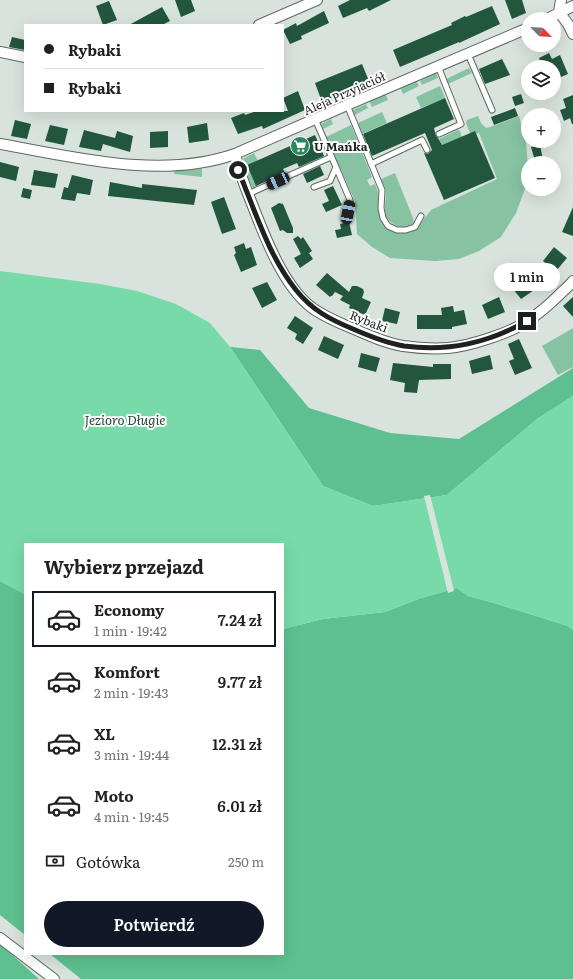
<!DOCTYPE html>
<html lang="pl">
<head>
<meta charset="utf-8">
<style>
  :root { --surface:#fff; --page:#f2f2f2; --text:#202124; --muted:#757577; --line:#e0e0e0; --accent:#111827 }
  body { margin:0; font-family:Literata,serif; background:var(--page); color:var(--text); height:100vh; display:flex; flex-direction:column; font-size:15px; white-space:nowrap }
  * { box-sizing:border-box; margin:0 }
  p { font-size:13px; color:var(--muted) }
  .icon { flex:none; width:22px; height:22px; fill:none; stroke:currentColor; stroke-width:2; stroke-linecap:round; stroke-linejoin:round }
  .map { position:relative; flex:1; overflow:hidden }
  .sheet { position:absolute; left:24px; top:543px; width:260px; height:412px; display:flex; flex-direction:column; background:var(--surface); border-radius:0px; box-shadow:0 4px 16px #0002 }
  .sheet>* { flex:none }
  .guide { position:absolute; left:24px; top:24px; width:260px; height:88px; border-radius:0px; box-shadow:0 4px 16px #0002; display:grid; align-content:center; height:88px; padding:0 20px; background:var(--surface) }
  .needle { width:26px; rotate:114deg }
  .buttons { position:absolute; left:521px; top:12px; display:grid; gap:8px }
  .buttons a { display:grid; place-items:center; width:40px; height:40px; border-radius:50%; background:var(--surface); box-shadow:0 4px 16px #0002; font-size:20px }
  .end { position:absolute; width:18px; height:18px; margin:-9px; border:5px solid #1d211f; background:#fff; box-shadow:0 0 0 2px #fff }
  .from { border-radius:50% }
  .bubble { position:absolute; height:28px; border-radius:14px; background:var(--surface); box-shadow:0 4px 16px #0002; font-size:13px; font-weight:600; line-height:28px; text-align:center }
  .car { position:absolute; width:12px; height:24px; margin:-12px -6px; border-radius:5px; box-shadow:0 0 3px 1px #0007; background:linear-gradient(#222 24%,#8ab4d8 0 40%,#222 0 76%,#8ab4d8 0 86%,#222 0) }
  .guide b { display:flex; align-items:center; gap:14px; height:38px; font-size:15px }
  .guide b+b { border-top:1px solid var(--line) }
  .guide i { width:10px; height:10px; background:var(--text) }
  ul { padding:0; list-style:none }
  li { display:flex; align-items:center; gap:12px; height:56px; margin:0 8px 6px; padding:0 12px; border:2px solid transparent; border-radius:0px }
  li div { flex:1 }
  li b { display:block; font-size:15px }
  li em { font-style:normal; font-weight:600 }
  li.on { border-color:var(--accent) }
  li>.icon { width:36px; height:36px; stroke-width:1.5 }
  h2 { padding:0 20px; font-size:18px; line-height:48px }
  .pay { display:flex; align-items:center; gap:10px; height:44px; padding:0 20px; font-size:15px }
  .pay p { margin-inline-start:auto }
  .primary-button { display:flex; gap:8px; margin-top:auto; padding:8px 20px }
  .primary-button a { flex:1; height:46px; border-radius:24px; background:var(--accent); color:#fff; font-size:16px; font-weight:600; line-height:46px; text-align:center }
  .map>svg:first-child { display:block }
  .green { fill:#87c3a3 }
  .forest { fill:#5ec090 }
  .water { fill:#78daa8 }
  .pier { fill:#d7e3dc }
  .building { fill:#22563d }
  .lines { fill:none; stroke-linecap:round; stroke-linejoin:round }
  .service-casing { stroke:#5e6862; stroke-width:7 }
  .minor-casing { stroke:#5e6862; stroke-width:12 }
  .service { stroke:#fff; stroke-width:5 }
  .minor { stroke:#fff; stroke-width:10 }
  .route { stroke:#1d211f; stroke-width:5 }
  .labels { text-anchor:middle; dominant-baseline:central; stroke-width:4; stroke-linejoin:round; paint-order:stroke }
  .street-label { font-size:12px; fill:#1d211f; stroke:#fff }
  .poi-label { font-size:12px; font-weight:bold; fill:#1d211f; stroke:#fff; text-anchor:start }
  .water-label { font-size:13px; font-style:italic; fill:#214a36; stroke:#fff }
</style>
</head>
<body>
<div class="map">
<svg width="573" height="979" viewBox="0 0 573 979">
  <rect width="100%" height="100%" fill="#d7e3dc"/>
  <path class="green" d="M 469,68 L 472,73 L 448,84 L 446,79 Z
    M 436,73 L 438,78 L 422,85 L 420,81 Z
    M 416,80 L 419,86 L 403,94 L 400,87 Z
    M 440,86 L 445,98 L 421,108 L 416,97 Z
    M 385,93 L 388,100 L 372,107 L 369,101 Z
    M 366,104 L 368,108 L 353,116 L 351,111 Z
    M 382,112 L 387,123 L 362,134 L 358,123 Z
    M 478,116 L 481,123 L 486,128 C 493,127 511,119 519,116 L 526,143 L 528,168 L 526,186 L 516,213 L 501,237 L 479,251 L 459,259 L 435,261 L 390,258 L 372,247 L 357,234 L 355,201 L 326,137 L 351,125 L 372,177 L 367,180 L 370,186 L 375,184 L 378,192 L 379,209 L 386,227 L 398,233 L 407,233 L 416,229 L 431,210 L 497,179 L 479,133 L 476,134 L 470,133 L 466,123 L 467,120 Z
    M 331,119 L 333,124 L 323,129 L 321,124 Z
    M 458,130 L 460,131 L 462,137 L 442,145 L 439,139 Z
    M 254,153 L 258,161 L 247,165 L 257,187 L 253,189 L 242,163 L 244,158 Z
    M 202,168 L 202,177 L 174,174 L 175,171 Z
    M 395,173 L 413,218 L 414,224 C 407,227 402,229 395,225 C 377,216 389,202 385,188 C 384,185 382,182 381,179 Z
    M 573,328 L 573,367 L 558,375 L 542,346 Z"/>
  <path class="forest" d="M 230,347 L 260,350 L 309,408 L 390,433 L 459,439 L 573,368 L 573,396 L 537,419 L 447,495 L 373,506 L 323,486 Z
    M 0,581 L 25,594 L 25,935 L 0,915 Z
    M 457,588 L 468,596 L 494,603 L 568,626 L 573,630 L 573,979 L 81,979 L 50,954 L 283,954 L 283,629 L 323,619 L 385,612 L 421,598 Z
    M 0,944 L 39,979 L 0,979 Z"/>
  <path class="water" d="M 0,271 L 100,284 L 137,291 L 176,304 L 210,323 L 230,347 L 323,486 L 373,506 L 447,495 L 537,419 L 573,396 L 573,630 L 568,626 L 494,603 L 468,596 L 457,588 L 421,598 L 385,612 L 323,619 L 283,629 L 283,544 L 25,544 L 25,595 L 0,581 Z"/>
  <path class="pier" d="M 430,495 L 454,591 L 448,593 L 424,496 Z"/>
  <path class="building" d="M 175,0 L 191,0 L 195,11 L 181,17 Z
    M 350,0 L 391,0 L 369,11 L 367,8 L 343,18 L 338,6 Z
    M 505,0 L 522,0 L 526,13 L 512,19 Z
    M 109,1 L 117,20 L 103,25 L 96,6 Z
    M 492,6 L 500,24 L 459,43 L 459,42 L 400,67 L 393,50 L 452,25 L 451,23 L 465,16 L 466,17 Z
    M 162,7 L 170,21 L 162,25 L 129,25 Z
    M 324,11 L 329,23 L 301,36 L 302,39 L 290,44 L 283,30 L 296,23 L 297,26 Z
    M 12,37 L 25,40 L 25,50 L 9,47 Z
    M 549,53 L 552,59 L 560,55 L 568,74 L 554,80 L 554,67 L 550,67 L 549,63 L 542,66 L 539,58 Z
    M 502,59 L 510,75 L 485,84 L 479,69 Z
    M 362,64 L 369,81 L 322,102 L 315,83 Z
    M 298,91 L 305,110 L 263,129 L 262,126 L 238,134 L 231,118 L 244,113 L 245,115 L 257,111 L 288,111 L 283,98 Z
    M 521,94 L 524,103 L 515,106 L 512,97 Z
    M 573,95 L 573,124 L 572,124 L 570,118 L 564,121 L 560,110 L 566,108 L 563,99 Z
    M 445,98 L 454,119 L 434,128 L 436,136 L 438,138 L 442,145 L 475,131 L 495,178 L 444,200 L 424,153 L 428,154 L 432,150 L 425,133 L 372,156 L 363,134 Z
    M 515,108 L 518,116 L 494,125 L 491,117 Z
    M 15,120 L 31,124 L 27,139 L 11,136 Z
    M 207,123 L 209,140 L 189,143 L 187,127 Z
    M 50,125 L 68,129 L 64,145 L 45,141 Z
    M 84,130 L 115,138 L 117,131 L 133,136 L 130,152 L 103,144 L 101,151 L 79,147 Z
    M 168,131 L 168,147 L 150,148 L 150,132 Z
    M 315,135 L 324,156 L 299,167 L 297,163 L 283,169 L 285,173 L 256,186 L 247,165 Z
    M 540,145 L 543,160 L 535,161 L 531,147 Z
    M 0,162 L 19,167 L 16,181 L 0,177 Z
    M 320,166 L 324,175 L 307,183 L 303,174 Z
    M 34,170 L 58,174 L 55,188 L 31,185 Z
    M 72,175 L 93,180 L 90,195 L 77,193 L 75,201 L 61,199 L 64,187 L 68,188 Z
    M 110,182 L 142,188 L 142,184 L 197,190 L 194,205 L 108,196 Z
    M 333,186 L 342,205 L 326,212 L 322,204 L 329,201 L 324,190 Z
    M 23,188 L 32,190 L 30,199 L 21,197 Z
    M 224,197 L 236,229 L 222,234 L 211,202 Z
    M 279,203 L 283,204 L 293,228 L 293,233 L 287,233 L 283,230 L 280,231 L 271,208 Z
    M 573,207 L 573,236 L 562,232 Z
    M 349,222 L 352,235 L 337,238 L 335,230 L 341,229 L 340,224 Z
    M 298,236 L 301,239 L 303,237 L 312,251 L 309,253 L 313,259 L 300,268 L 294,258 L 301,254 L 293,239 Z
    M 244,243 L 246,249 L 251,247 L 257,265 L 241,272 L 234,255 L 236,253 L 234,247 Z
    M 554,247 L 567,258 L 556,271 L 543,261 Z
    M 327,273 L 349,292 L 352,286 L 357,286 L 363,289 L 364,292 L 362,298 L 371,302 L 365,315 L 349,308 L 350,305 L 340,300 L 343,296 L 335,292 L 332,296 L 331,296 L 330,297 L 316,285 Z
    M 529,277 L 537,288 L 521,299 L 513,289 Z
    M 267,282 L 277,300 L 262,308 L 252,288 Z
    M 499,297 L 505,312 L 488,319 L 482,305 Z
    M 573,297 L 573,317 L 563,306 Z
    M 453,306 L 454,312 L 464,310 L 467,324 L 452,327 L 452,329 L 417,329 L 417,315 L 442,315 L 441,308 Z
    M 385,308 L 400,312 L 397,324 L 382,321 Z
    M 295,316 L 313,328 L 303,344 L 295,339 L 297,334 L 287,328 Z
    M 324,336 L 344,345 L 338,359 L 318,350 Z
    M 519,339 L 532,368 L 515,375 L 509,361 L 514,359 L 508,344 Z
    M 361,353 L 380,358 L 376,372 L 358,367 Z
    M 490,355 L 493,369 L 472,374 L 469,361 Z
    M 393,363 L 433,367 L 433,364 L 451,364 L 451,379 L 419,380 L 417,393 L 404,392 L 405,383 L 390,380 Z"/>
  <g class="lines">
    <defs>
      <path id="service" d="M 468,54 L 492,110
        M 438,66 L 461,124 L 439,134
        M 347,105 L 382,190 L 381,208 L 383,218 L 388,226 L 397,230 L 406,230 L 415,227 L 421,216
        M 371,164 L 422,140 L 427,150
        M 336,167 L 350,200 L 348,212
        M 314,187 L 330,181 L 336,167 L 315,119
        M 248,194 L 331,157"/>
      <path id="minor" d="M 559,12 L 568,24 L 573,34
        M 559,12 L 561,0
        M 547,19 L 573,6
        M 259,25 L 317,0
        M 0,52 L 25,57
        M 0,144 C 75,157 161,180 235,154 L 347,105 L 528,28
        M 235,154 C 239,173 247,191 254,209 C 266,240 284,286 311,307 C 324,317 340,323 354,329 C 370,336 386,343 403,346 C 417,348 434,349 448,348 C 470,346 510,333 528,321 C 539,313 549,305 558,296 C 563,291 569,286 573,281
        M 0,938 L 54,979"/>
    </defs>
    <use href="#service" class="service-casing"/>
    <use href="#minor" class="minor-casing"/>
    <use href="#service" class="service"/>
    <use href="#minor" class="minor"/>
  </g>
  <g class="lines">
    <path class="route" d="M 238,170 C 255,210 268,255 296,290 C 312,310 329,319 353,329 C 369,336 386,343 404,346 C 449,352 488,343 527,321"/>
  </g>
  <defs>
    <symbol id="supermarket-disc" viewBox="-11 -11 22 22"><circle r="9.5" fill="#2a875e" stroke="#fff"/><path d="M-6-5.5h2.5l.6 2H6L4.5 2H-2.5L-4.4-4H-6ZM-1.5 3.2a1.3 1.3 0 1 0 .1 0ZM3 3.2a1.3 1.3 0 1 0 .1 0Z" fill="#fff"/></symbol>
  </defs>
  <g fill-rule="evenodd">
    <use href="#supermarket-disc" x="289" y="135" width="22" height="22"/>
  </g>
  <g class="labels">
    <g class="street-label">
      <text transform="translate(344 93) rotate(-24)">Aleja Przyjaciół</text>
      <text transform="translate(369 321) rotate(21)">Rybaki</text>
    </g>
    <g class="poi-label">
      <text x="314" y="146">U Mańka</text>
    </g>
    <g class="water-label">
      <text x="125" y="419">Jezioro Długie</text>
    </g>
  </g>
</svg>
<div class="buttons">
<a><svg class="needle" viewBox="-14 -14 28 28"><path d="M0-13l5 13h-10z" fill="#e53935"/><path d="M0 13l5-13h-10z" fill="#757577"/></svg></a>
<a><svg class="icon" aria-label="layers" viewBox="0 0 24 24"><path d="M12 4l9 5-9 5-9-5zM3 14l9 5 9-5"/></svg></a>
<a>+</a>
<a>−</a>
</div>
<i class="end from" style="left:238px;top:170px"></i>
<i class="end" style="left:527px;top:321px"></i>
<div class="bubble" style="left:494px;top:263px;width:66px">1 min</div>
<i class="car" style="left:278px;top:181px;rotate:246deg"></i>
<i class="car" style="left:348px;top:212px;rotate:11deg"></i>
<div class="guide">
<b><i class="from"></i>Rybaki</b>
<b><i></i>Rybaki</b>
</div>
<section class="sheet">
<h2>Wybierz przejazd</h2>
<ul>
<li class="on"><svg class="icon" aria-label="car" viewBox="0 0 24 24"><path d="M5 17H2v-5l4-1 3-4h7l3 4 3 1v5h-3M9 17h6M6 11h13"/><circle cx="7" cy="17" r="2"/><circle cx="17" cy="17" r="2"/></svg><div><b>Economy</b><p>1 min · 19:42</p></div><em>7.24 zł</em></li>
<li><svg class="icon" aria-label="car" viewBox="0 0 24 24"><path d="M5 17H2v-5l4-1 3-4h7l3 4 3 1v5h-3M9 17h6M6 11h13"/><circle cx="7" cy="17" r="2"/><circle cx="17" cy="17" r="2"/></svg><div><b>Komfort</b><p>2 min · 19:43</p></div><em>9.77 zł</em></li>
<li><svg class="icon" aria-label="car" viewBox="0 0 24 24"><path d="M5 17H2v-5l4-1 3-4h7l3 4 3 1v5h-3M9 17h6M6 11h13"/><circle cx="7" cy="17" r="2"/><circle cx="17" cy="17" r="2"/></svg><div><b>XL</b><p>3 min · 19:44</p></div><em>12.31 zł</em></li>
<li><svg class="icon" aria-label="car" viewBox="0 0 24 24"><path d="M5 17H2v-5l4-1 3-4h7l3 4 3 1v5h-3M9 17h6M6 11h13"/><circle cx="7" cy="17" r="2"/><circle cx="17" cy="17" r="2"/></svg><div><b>Moto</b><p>4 min · 19:45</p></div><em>6.01 zł</em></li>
</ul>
<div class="pay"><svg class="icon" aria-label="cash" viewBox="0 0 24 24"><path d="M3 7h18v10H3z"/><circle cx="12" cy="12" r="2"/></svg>Gotówka<p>250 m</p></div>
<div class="primary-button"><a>Potwierdź</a></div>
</section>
</div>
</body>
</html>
